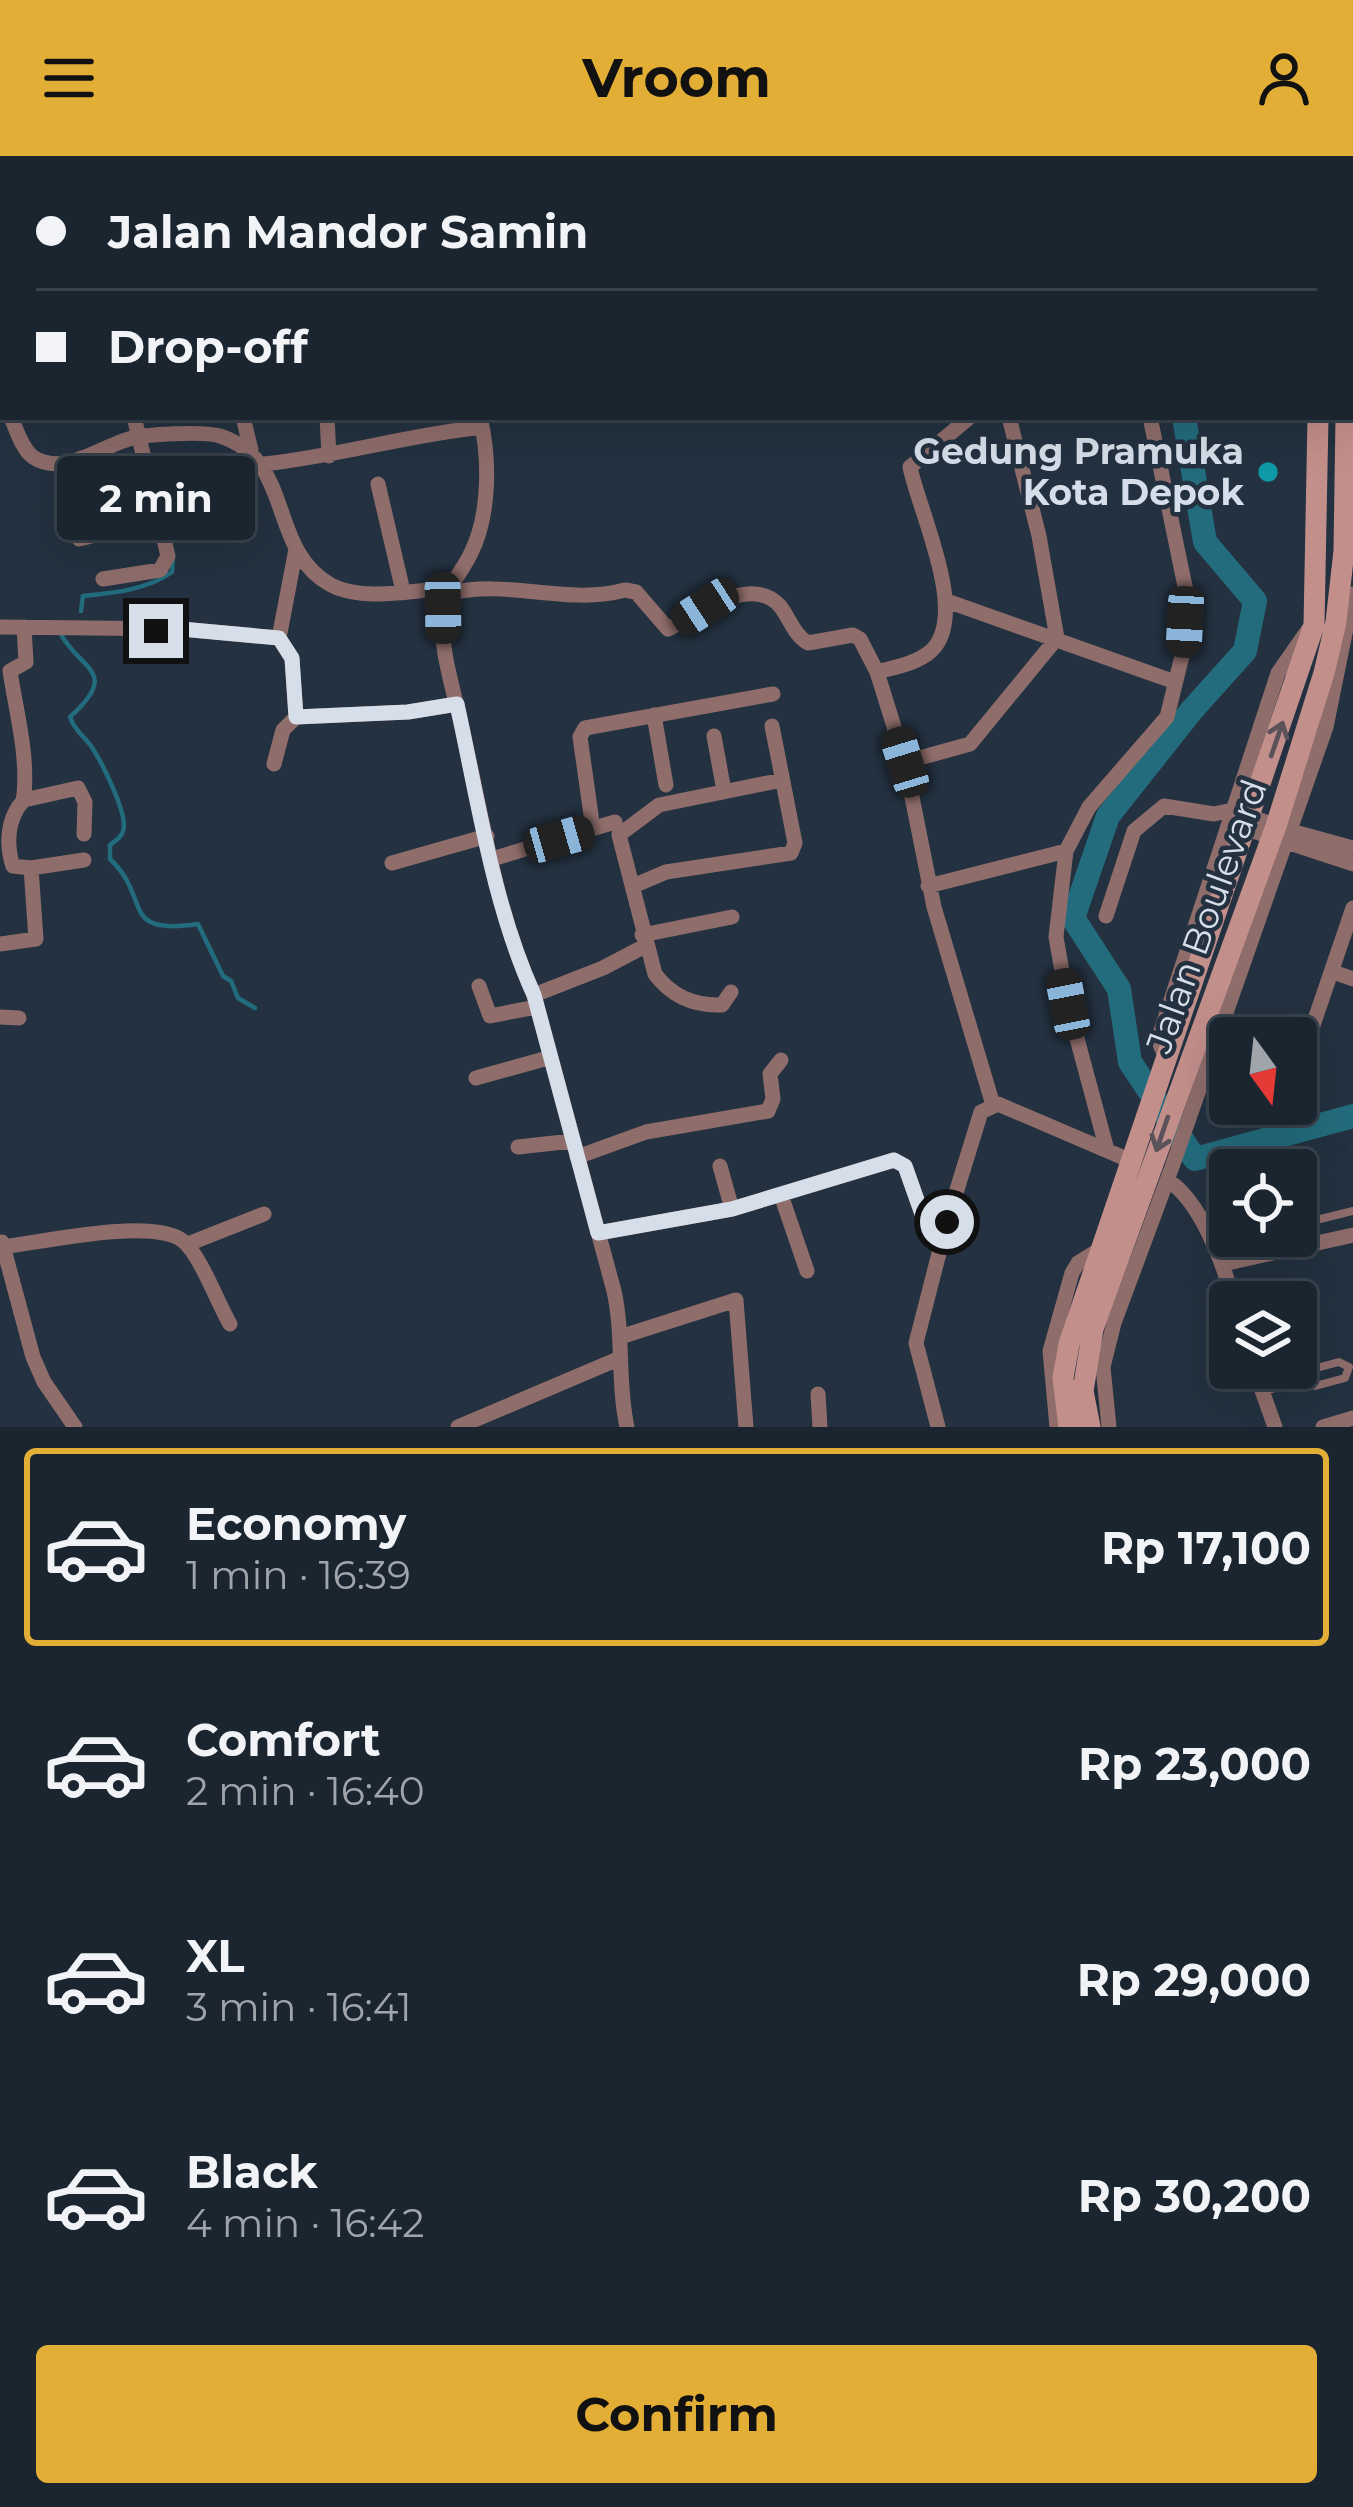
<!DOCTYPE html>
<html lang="en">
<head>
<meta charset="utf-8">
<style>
  :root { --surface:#1a2530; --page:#27313c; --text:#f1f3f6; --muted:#9fa5ab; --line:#38424c; --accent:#e3ae35 }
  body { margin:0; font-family:Montserrat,sans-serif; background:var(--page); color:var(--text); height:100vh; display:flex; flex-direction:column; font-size:45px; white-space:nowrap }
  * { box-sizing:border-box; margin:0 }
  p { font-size:39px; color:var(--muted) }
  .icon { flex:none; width:66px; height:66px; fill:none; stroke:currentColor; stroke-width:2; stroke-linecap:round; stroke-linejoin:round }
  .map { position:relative; height:1271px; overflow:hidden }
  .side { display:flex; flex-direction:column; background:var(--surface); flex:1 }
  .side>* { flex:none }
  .hud { position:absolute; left:0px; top:0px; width:1353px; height:264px; box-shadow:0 12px 48px #0002,0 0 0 3px var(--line); display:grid; align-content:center; height:264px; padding:0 36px; background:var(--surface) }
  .needle { width:78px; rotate:165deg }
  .buttons { position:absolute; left:1209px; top:861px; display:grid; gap:24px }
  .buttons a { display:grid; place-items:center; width:108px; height:108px; border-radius:12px; background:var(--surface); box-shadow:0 12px 48px #0002,0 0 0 3px var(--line); font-size:60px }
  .end { position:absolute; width:54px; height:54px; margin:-27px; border:15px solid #d6dfe9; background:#111; box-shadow:0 0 0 6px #111 }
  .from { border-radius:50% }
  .bubble { position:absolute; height:84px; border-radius:12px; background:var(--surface); box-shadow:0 12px 48px #0002,0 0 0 3px var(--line); font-size:39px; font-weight:700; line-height:84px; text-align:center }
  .car { position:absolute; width:36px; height:72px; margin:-36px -18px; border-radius:15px; box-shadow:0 0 9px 3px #0007; background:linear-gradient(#222 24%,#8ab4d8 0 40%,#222 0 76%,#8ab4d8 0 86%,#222 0) }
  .hud b { display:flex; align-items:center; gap:42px; height:114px; font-size:45px }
  .hud b+b { border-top:3px solid var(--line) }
  .hud i { width:30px; height:30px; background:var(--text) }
  ul { padding:21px 0 0; list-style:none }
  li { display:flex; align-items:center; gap:36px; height:198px; margin:0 24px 18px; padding:0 12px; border:6px solid transparent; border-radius:12px }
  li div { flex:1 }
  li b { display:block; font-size:45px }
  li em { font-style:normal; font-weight:700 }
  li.current { border-color:var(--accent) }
  li>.icon { width:108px; height:108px; stroke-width:1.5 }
  .primary-button { display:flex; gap:24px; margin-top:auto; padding:24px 36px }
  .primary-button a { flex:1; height:138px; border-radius:12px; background:var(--accent); color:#111; font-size:48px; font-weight:700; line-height:138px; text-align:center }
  header { display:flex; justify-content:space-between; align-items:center; height:156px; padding:0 36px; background:var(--accent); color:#111; font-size:54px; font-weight:700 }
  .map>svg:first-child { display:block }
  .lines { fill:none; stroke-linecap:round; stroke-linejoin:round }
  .stream { stroke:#236c7d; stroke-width:4.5 }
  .river { stroke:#236c7d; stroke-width:24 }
  .lane { stroke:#8e6d6b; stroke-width:8 }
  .street { stroke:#8e6d6b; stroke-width:15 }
  .secondary { stroke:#c38f8b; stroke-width:21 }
  .oneway { stroke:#5b525a }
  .route { stroke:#d6dfe9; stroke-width:15 }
  .culture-dot { fill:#0f9aa8; stroke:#233140; stroke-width:4.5 }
  .labels { text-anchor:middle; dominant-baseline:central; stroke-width:9; stroke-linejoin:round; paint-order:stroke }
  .poi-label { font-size:36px; font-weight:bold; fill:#d6dfe9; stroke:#233140; text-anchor:end }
  .street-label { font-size:36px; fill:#d6dfe9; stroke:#233140 }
</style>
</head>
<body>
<header><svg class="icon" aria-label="menu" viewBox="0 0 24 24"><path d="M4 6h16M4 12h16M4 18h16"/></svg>Vroom<svg class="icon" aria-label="person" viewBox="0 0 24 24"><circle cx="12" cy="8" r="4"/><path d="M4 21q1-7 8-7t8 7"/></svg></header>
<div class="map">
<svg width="1353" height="1271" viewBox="0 0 1353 1271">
  <rect width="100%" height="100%" fill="#233140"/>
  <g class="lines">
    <path class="stream" d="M 33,0 L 37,3
      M 81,455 L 83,440 C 113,437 147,434 172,416 L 173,402
      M 59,475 C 79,515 122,514 70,561 C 75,576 85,580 93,593 C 102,607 129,660 123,675 C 121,682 116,684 110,689 L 110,703 C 152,742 118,780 198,768 L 223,820 L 231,825 L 238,842 L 255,852"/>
    <path class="river" d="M 1045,0 L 1047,3
      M 1184,261 L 1205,386 L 1255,445 L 1245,495 L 1192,554 L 1108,660 L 1073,762 L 1119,833 L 1130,906 L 1195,1003 L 1353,960"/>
    <path class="lane" d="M 1296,1069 L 1353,1055
      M 1244,1083 L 1255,1080
      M 1260,1236 L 1307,1224 L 1315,1230 L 1345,1222 L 1349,1211 L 1339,1206 L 1313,1213 L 1307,1224"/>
    <path class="street" d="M 95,0 L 95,3
      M 277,0 L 277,3
      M 467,0 L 468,3
      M 951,0 L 956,3
      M 1107,0 L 1108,3
      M 212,3 L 226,0
      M 772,3 L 776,0
      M 1350,189 L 1353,189
      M 1350,205 L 1353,205
      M 0,239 L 3,245
      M 11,261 C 16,273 22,293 33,301 C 63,321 100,291 129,283 C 145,278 204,275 220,280 C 295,304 267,394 331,429 C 363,446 415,434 450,432
      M 243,261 L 251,294
      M 327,261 L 329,300
      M 480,261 C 490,302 490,359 471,397 C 462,416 446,432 443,454 C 439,493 454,534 462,572 C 482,660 496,756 534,839 L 614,1135 C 624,1180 617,1225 627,1271
      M 264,308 C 338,300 408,279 482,271
      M 69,316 L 72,376 L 79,383 L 159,364
      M 378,328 L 403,435
      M 72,332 L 145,313
      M 296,393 L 279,482 L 292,503 L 296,561
      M 103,423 L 160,414 L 168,400 L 134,261
      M 448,438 C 507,422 566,450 625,434 L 636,436 L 668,473 C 697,459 750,417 780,450 C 790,463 794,479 808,487 L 853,479 L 860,483 L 877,516 L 905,606 L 934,751 L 993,949
      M 947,445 L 1175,526
      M 0,471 L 181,473 L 279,482
      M 24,471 L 26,506 L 10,515 C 16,555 28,598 24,638 C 22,652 22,643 16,655 C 7,671 7,693 13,710 L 31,712 L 84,704
      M 877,516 C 895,511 916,508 931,495 C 970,459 919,356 910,311 L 970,261
      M 654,559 L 666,629
      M 714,580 L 724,635
      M 905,606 L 970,588 L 1057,482 L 1039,380 L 1009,261
      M 274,608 L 283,574 L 296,561 L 408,556 L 457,548
      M 24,644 L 78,632 L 85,646 L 84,678
      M 1238,670 L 1353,708
      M 593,673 L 580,581 L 585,572 L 773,538
      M 492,703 L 615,666
      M 392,707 L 487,680
      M 633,730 L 666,716 L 791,697 L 795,687 L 772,570
      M 928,730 L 1066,695
      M 1106,760 L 1134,675 L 1164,650 L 1214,658 L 1232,654 L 1291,675 L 1353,692
      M 642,779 L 732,761
      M 0,788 L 36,783 L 31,712
      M 1333,816 L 1353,823
      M 479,830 L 490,860 L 536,851
      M 731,836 L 722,849 C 694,850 672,841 655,818 L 619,679 L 659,649 L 782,624
      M 534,839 L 603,812 L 645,790
      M 0,861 L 19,862
      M 1166,902 L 1158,884 L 1278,517 L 1308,474
      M 1296,919 L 1353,752
      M 476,922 L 548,902
      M 1281,961 L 1286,948
      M 518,991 L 572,985
      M 1107,994 L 1068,849 L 1056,781 L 1066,695 L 1089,651 L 1167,561 L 1184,492 L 1187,440 L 1150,261
      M 577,1001 L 646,976 L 768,955 L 773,943 L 770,918 L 781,904
      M 720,1010 L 732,1053
      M 1167,1024 C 1201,1044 1224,1110 1234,1146
      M 781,1039 L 807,1115
      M 598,1077 L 732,1053 L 894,1004 L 905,1010 L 922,1058 L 928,1064 L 947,1066 L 981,956 L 998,948 L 1129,1004
      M 2,1086 L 33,1201 L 44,1226 L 75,1271
      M 188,1088 L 264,1058
      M 3,1091 C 42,1086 153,1061 183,1085 C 201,1100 217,1146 230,1168
      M 1223,1108 L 1353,1079
      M 620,1181 L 736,1144 L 746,1271
      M 1254,1212 L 1275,1271
      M 818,1238 L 820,1271
      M 458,1271 L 618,1203
      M 938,1271 L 916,1187 L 947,1066
      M 1057,1271 L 1050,1195 L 1072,1117 L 1078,1107 L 1099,1094
      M 1109,1271 L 1103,1211 L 1114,1167 L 1172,1011 L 1326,571 L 1353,438
      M 1323,1271 L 1353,1262"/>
    <path class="secondary" d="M 1348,0 L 1348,3
      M 1317,3 L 1317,0
      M 1069,1271 L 1063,1222 L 1069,1188 L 1314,469 L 1318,261
      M 1090,1271 L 1083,1235 L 1093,1173 L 1276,670 L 1324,517 L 1336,466 L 1344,395 L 1346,261"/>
  </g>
  <defs><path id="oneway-shaft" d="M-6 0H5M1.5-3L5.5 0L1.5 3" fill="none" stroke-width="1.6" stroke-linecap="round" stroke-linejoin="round" transform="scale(3)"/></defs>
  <g class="oneway">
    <use href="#oneway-shaft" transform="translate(1277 583) rotate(-71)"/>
    <use href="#oneway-shaft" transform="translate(1162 978) rotate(109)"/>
  </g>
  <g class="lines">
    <path class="route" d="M 156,475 L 181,473 L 279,482 L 292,502 L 296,561 L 408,556 L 457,548 C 478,644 493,749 534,839 L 598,1077 L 732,1053 L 894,1004 L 905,1010 L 922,1058 L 928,1064 L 947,1066"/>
  </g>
  <circle class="culture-dot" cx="1268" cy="316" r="12"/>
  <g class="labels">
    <g class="poi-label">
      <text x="1244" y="295">Gedung Pramuka<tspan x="1244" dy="41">Kota Depok</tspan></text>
    </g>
    <g class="street-label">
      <text transform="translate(1206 760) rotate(-70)">Jalan Boulevard</text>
    </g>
  </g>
</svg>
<div class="buttons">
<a><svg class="needle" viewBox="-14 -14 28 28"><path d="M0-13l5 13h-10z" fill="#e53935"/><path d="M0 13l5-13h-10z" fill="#9fa5ab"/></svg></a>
<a><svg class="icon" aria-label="locate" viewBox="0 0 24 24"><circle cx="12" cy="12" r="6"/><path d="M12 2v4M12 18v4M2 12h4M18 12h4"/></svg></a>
<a><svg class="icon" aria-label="layers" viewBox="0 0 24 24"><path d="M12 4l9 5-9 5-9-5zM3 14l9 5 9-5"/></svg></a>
</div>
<i class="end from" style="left:947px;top:1066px"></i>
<i class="end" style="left:156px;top:475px"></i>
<div class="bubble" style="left:57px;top:300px;width:198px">2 min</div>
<i class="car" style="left:705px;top:451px;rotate:237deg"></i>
<i class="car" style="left:443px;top:452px;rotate:179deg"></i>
<i class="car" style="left:1185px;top:466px;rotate:183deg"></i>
<i class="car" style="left:905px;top:606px;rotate:343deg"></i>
<i class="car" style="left:559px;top:683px;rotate:74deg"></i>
<i class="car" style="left:1068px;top:848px;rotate:349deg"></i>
<div class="hud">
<b><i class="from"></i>Jalan Mandor Samin</b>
<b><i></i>Drop-off</b>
</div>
</div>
<section class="side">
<ul>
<li class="current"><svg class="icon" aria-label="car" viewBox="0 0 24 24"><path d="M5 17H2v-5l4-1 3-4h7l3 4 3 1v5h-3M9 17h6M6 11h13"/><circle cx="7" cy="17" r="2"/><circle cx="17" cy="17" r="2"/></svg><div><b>Economy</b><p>1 min · 16:39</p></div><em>Rp 17,100</em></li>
<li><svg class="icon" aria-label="car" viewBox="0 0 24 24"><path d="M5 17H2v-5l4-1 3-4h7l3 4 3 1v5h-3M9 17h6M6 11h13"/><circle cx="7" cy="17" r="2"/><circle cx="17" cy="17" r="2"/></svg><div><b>Comfort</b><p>2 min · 16:40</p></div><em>Rp 23,000</em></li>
<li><svg class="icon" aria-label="car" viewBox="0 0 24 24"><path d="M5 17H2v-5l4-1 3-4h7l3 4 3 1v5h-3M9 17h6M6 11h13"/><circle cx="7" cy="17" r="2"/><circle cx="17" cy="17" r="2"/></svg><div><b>XL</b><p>3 min · 16:41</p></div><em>Rp 29,000</em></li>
<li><svg class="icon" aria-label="car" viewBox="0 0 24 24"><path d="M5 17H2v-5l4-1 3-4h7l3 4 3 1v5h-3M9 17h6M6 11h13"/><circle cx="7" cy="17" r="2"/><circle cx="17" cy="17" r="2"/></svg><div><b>Black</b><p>4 min · 16:42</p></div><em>Rp 30,200</em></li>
</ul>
<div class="primary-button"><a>Confirm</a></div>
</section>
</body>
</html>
